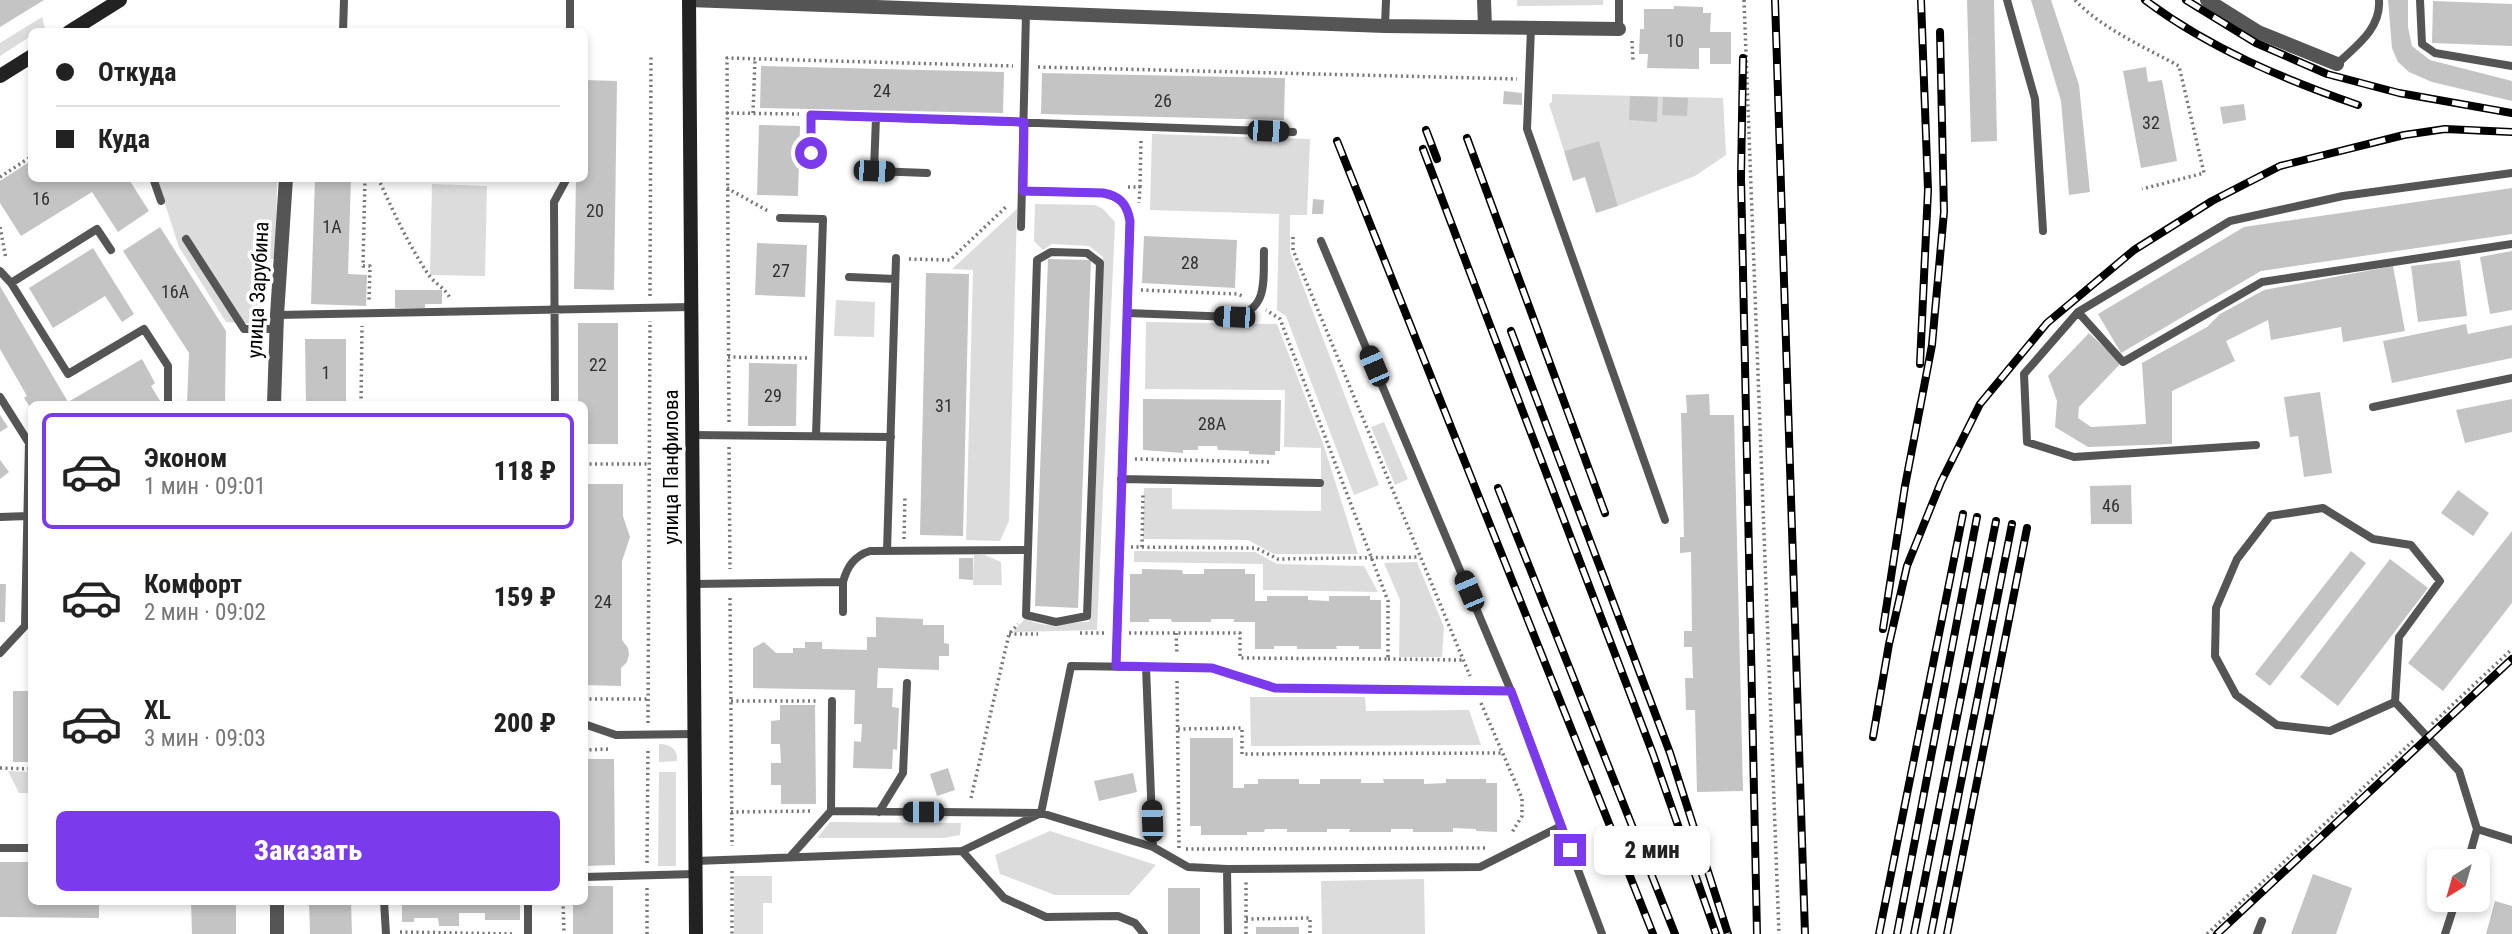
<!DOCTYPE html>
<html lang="ru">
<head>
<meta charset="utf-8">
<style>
  :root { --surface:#fff; --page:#f2f2f2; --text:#222; --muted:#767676; --line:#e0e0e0; --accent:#7c3aed }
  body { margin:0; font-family:"Roboto Condensed",sans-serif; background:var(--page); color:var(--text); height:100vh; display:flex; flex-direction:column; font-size:26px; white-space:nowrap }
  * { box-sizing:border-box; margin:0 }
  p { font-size:23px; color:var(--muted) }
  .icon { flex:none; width:38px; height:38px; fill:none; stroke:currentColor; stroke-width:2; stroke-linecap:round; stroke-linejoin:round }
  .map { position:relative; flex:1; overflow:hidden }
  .sheet { position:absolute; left:28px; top:401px; width:560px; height:504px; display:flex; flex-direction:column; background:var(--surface); border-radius:10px; box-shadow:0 4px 10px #0003 }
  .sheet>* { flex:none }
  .guide { position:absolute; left:28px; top:28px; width:560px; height:154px; border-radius:10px; box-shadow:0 4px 10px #0003; display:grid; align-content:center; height:154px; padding:0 28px; background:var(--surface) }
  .needle { width:46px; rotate:217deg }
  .fabs { position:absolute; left:2427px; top:849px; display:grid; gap:14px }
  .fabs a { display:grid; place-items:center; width:63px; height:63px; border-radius:10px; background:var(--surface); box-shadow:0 4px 10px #0003; font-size:35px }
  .end { position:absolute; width:32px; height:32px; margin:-16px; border:9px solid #7c3aed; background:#fff; box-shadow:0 0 0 4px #fff }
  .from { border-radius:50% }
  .bubble { position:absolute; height:49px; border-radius:10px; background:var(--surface); box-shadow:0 4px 10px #0003; font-size:23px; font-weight:800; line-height:49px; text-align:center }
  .car { position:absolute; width:21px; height:42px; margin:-21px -10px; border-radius:9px; box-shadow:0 0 5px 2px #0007; background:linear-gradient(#222 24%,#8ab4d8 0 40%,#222 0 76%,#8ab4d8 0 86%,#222 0) }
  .guide b { display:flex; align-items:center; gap:24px; height:66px; font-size:26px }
  .guide b+b { border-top:2px solid var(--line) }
  .guide i { width:18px; height:18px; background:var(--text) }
  ul { padding:12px 0 0; list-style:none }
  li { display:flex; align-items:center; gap:21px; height:116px; margin:0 14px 10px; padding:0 14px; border:4px solid transparent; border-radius:10px }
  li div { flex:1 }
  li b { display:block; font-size:26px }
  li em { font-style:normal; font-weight:800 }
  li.active { border-color:var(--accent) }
  li>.icon { width:63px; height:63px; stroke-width:1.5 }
  .cta { display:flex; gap:14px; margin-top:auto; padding:14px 28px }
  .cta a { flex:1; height:80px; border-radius:10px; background:var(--accent); color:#fff; font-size:28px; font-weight:800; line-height:80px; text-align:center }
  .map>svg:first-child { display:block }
  .green { fill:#dcdcdc }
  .building { fill:#c4c4c4 }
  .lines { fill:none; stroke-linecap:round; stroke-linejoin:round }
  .path { stroke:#777; stroke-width:3.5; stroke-dasharray:2 3.5; stroke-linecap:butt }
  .lane { stroke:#555; stroke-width:8 }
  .street { stroke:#555; stroke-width:14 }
  .secondary { stroke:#222; stroke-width:14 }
  .rail-casing { stroke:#000; stroke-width:8 }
  .rail { stroke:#fff; stroke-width:5; stroke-dasharray:16; stroke-linecap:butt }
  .route { stroke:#7c3aed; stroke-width:9 }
  .labels { text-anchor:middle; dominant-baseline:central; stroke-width:7; stroke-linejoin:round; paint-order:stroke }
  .number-label { font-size:18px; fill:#313131 }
  .street-label { font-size:21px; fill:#000; stroke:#fff }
</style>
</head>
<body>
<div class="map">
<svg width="2512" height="934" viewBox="0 0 2512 934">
  <rect width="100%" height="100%" fill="#fff"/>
  <path class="green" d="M 1517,0 L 1603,0 L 1603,5 L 1517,6 Z
    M 42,17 L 45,28 L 39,31 L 32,32 L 31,36 L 0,56 L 0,43 Z
    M 1552,94 L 1723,98 L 1726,155 L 1695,176 L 1618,206 L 1599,142 L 1564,151 L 1549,104 L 1552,102 Z
    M 1152,134 L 1310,139 L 1307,215 L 1290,215 L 1290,252 L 1379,485 L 1354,495 L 1286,316 L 1277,310 L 1279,214 L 1150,210 Z
    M 157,179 L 277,179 L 276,259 L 259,259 L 258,324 L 226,322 L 179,247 Z
    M 432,184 L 487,186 L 485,276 L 430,275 Z
    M 1035,204 L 1095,205 L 1103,209 L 1115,222 L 1097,630 L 1013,632 L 1026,618 C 1043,631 1070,621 1089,622 L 1103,257 L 1089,246 L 1052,244 L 1043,250 L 1034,241 Z
    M 1017,209 L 1009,521 L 1000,541 L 966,540 L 973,270 L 952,269 Z
    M 836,300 L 875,302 L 874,337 L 834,336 Z
    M 1146,322 L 1277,324 L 1323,443 L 1358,554 L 1274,554 L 1248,540 L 1143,539 L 1144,488 L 1172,488 L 1172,509 L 1321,511 L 1321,448 L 1284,447 L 1285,390 L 1145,389 Z
    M 1384,422 L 1408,479 L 1395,485 L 1371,427 Z
    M 1134,551 L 1255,552 L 1277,564 L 1364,566 L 1378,592 L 1263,590 L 1263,564 L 1134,562 Z
    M 974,555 L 985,555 L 1001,562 L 1002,585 L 973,585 Z
    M 1417,562 L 1444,627 L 1442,657 L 1399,657 L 1400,600 L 1384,563 Z
    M 1250,697 L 1365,697 L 1366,711 L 1469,710 L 1481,745 L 1251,746 Z
    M 659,744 C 670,744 678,749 677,761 L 659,762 Z
    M 8,771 L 31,772 L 31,793 L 19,793 Z
    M 659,772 L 676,772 L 676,866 L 658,866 Z
    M 830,822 L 961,823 L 960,835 L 943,838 L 817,838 Z
    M 1050,831 L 1156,865 L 1129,895 L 1055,895 L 1000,874 L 995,855 Z
    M 734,876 L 772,876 L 772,903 L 763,903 L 763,934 L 734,934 Z
    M 1424,879 L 1425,934 L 1322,934 L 1321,881 Z"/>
  <path class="building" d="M 0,0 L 44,0 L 0,27 Z
    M 1967,0 L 1994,0 L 1997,141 L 1971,142 Z
    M 2031,0 L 2051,0 L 2079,85 L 2090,192 L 2069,195 L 2061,101 Z
    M 2388,0 L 2408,0 L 2408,27 L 2412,46 L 2430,60 L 2512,81 L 2512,101 L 2432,82 L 2409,72 L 2398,62 L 2392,48 Z
    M 2433,1 L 2512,4 L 2512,46 L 2432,43 Z
    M 1674,6 L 1703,7 L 1703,13 L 1711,13 L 1710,32 L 1731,32 L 1731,64 L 1710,64 L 1710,48 L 1699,48 L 1699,69 L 1647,68 L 1648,54 L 1639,54 L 1640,29 L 1644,29 L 1644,9 L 1674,9 Z
    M 761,66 L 1004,72 L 1003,113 L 760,108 Z
    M 2146,67 L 2148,82 L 2162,80 L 2177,161 L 2141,168 L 2123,71 Z
    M 1042,73 L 1285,78 L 1284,120 L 1041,114 Z
    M 584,80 L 617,81 L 614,290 L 574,289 L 576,178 L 584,178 Z
    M 1504,91 L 1522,93 L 1522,105 L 1503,104 Z
    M 1630,96 L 1658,97 L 1657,122 L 1629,120 Z
    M 1663,97 L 1688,98 L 1687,116 L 1662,115 Z
    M 2244,104 L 2246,120 L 2223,124 L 2220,107 Z
    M 759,125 L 800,126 L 798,196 L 757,195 Z
    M 1599,141 L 1618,206 L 1596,213 L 1585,177 L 1573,181 L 1564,151 Z
    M 32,160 L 32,178 L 128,178 L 149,211 L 118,232 L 92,192 L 21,236 L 0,203 L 0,181 Z
    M 315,178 L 351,178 L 348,274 L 367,275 L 366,306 L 311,304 Z
    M 2512,188 L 2512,234 L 2261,271 L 2121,353 L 2098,314 L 2244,227 Z
    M 1313,199 L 1324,200 L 1323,214 L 1312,214 Z
    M 160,227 L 226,331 L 225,404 L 187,404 L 189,353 L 123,251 Z
    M 1144,236 L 1237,240 L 1235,288 L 1142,283 Z
    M 757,243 L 807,245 L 805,297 L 755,295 Z
    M 93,248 L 134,314 L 122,322 L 105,296 L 53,328 L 29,288 Z
    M 2512,251 L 2512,310 L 2490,314 L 2480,257 Z
    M 1048,259 L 1091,260 L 1078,608 L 1035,606 Z
    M 2460,260 L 2467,316 L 2418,322 L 2411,266 Z
    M 2393,266 L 2405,331 L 2343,342 L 2341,327 L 2271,340 L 2268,320 L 2226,341 L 2235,361 L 2172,391 L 2172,444 L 2088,447 L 2055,427 L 2057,401 L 2048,376 L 2089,333 L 2121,363 L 2079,407 L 2078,418 L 2091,427 L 2146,424 L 2142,363 L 2207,327 L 2220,314 L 2264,290 Z
    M 926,273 L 969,274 L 963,536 L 920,535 Z
    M 0,286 L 68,402 L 142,359 L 155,383 L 151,386 L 162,404 L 130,404 L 129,402 L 125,404 L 32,404 L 32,410 L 24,398 L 27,396 L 0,349 Z
    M 395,290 L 442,290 L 442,304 L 425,304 L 425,308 L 395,308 Z
    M 578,323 L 618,323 L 618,444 L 584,444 L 584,404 L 578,404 Z
    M 2466,324 L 2468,334 L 2512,325 L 2512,358 L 2392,383 L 2383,341 Z
    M 305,339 L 346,339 L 346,404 L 306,404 Z
    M 749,363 L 797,364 L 796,426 L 748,426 Z
    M 2320,392 L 2332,473 L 2304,477 L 2298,436 L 2290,437 L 2284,397 Z
    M 1709,394 L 1710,415 L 1734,415 L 1743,791 L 1697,792 L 1695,710 L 1686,710 L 1685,678 L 1693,678 L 1692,647 L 1684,647 L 1684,631 L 1692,631 L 1691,552 L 1680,553 L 1680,537 L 1684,537 L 1681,413 L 1687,413 L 1686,395 Z
    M 1143,399 L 1281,400 L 1280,451 L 1275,451 L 1275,455 L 1249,454 L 1249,451 L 1218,450 L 1217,446 L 1198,446 L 1198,450 L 1183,450 L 1183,453 L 1143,450 Z
    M 2512,399 L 2512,432 L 2465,443 L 2456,410 Z
    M 0,415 L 8,427 L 0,432 Z
    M 0,460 L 9,472 L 0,479 Z
    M 584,484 L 623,484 L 623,516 L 630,537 L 622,561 L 622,640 L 628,648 L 629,654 L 627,662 L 621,668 L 621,686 L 584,685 Z
    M 2131,485 L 2132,524 L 2091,524 L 2090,486 Z
    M 2458,490 L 2489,513 L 2473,536 L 2441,513 Z
    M 2512,531 L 2512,603 L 2443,691 L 2408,663 Z
    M 2351,551 L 2366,563 L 2270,686 L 2255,674 Z
    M 959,558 L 973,558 L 973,580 L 959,579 Z
    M 2390,559 L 2428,588 L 2338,706 L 2300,677 Z
    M 1142,569 L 1182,570 L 1183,574 L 1204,574 L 1204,569 L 1245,569 L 1245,574 L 1255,574 L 1255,601 L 1267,601 L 1267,596 L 1308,596 L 1308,600 L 1329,601 L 1329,596 L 1370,596 L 1370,600 L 1381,600 L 1381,649 L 1359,649 L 1359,646 L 1336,646 L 1337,649 L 1297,649 L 1297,646 L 1274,646 L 1274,649 L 1255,649 L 1255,622 L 1234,622 L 1234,619 L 1211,619 L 1211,622 L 1172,622 L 1171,619 L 1149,619 L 1149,622 L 1130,622 L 1130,574 L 1142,574 Z
    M 0,584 L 6,584 L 5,622 L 0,622 Z
    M 876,617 L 923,619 L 923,625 L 944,625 L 944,643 L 949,644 L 949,656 L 939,656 L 939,670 L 878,668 L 877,688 L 893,688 L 892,707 L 899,708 L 897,750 L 893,749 L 892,769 L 853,768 L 854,741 L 861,742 L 862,724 L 854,724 L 855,690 L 753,688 L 753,648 L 764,642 L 776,653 L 793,653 L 793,648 L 805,648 L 805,642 L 822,642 L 822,649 L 867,650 L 867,637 L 876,637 Z
    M 13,691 L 32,691 L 32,762 L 13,762 Z
    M 780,705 L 815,705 L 816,804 L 781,804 L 781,785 L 771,785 L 771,763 L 781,763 L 780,744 L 771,744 L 771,721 L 780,720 Z
    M 1190,738 L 1233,738 L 1233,788 L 1244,788 L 1244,784 L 1258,784 L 1258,779 L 1299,779 L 1299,784 L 1320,784 L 1320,779 L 1361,779 L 1361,783 L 1384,783 L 1383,779 L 1424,779 L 1424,784 L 1446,783 L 1446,779 L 1486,779 L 1486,783 L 1497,783 L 1497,832 L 1476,831 L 1476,829 L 1453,828 L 1453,832 L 1413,832 L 1413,829 L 1391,829 L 1391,832 L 1349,832 L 1350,829 L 1327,829 L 1327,832 L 1287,832 L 1287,829 L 1265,829 L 1264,832 L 1247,832 L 1247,835 L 1201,835 L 1201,826 L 1190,826 Z
    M 584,759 L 614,759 L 615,865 L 584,866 Z
    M 948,768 L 955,790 L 937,796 L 930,774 Z
    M 1133,773 L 1137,792 L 1099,801 L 1094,781 Z
    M 0,862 L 32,862 L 32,901 L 99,901 L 99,918 L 0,917 Z
    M 2313,874 L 2352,888 L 2336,934 L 2291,934 Z
    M 584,886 L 613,886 L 613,934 L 573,934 L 573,901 L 584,901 Z
    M 1168,888 L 1200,888 L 1200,934 L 1168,934 Z
    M 191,901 L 236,901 L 236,934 L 192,934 Z
    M 309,901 L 351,901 L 352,934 L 310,934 Z
    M 402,901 L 520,901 L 520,920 L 485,920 L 485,913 L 459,913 L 459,926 L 439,926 L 438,918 L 414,918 L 414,922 L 402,922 Z
    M 2495,901 L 2512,906 L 2512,934 L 2486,934 Z
    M 1256,927 L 1299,927 L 1299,934 L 1256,934 Z"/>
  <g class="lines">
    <path class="path" d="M 1744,0 L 1779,934
      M 2075,0 C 2101,28 2146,48 2179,66 L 2204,173 L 2142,189
      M 1632,41 L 1633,62
      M 1038,67 L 1517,79
      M 726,113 L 799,114
      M 753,113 L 755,59
      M 0,177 L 32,156
      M 365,178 L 363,266 L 370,266 L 369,300
      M 378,178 C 393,211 408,244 428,274 C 434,283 445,288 450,298
      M 1128,187 L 1140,187 L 1139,203
      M 1140,187 L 1141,141
      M 727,188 L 768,211
      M 0,227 L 6,259
      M 1293,237 L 1293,250 L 1470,676
      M 909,259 L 950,260 L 1008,205
      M 1141,290 L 1238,294 L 1244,297
      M 650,296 L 651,56
      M 728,357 L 807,358
      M 361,403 L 542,403
      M 361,404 L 362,326
      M 729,422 L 727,58 L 1013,66
      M 729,447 L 730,569
      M 1135,459 L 1272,462
      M 584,464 L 649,464
      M 904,539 L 905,495
      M 1131,547 L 1256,548 L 1278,559 L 1420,557
      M 1142,547 L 1143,493
      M 730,598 L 732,846
      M 1080,633 L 1104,633
      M 1129,633 L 1240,633 L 1240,658 L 1388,659 L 1388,601 L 1280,319 L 1266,310
      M 1176,633 L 1177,655
      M 1009,634 L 1038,634
      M 1388,659 L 1463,660
      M 1177,681 L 1179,848
      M 584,699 L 648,699
      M 731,701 L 819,701
      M 1481,703 L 1522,798 L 1522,816 L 1511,834
      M 648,723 L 650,321
      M 2432,724 L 2512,649
      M 1178,729 L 1242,728 L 1242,754 L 1502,753
      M 584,750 L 610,749
      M 0,768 L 32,769
      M 971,798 L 1009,634 L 1018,624
      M 731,812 L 813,811
      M 1186,849 L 1487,848
      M 647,863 L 648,748
      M 732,871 L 732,934
      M 563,901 L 564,934
      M 1246,919 L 1310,918 L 1310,934
      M 400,932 L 515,934
      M 647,934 L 647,888
      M 1246,934 L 1246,882
      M 2207,934 L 2413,741"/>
    <path class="lane" d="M 1619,0 L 1619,29
      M 2007,0 L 2035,99 L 2043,231
      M 2420,0 L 2422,44 L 2435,53 L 2512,66
      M 1385,26 L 1386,0
      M 1531,28 L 1527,129 L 1665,520
      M 343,32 L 344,0
      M 570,32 L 570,0
      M 2337,64 C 2356,46 2381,29 2379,0
      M 876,117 L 874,171 L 927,173
      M 811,153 L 811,115 L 1293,132
      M 153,178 L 161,201
      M 1023,191 L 1103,193 C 1120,196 1127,204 1130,221 L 1116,666
      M 780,218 L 823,219 L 816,436
      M 1021,227 L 1026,13
      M 186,239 L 244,329 L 276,329
      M 1321,241 L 1511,691 L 1602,934
      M 1051,252 L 1087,253 L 1100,263 L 1087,616 L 1056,622 L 1026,615 L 1037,260 Z
      M 0,271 L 11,283 L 97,229 L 111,250
      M 849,277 L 895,279
      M 11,283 L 68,374 L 144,329 L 168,366 L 168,404
      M 2078,312 L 2123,362 L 2262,282 L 2512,244
      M 1127,313 L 1234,317 C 1269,309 1263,280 1264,251
      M 277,315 L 691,307
      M 0,397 L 29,443 L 25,626 L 0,653
      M 555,404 L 554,202 L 567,178
      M 2373,407 L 2512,378
      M 692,435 L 891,437
      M 2256,445 L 2074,457 L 2027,442 L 2024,374 L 2078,312 L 2230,221 L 2343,196 L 2512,173
      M 1121,479 L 1320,483
      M 0,517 L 27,516
      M 887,551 L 896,258
      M 693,584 L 843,582 C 847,567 854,556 870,551 L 1027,550
      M 843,612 L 843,582
      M 1146,667 L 1153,847 L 1188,867 L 1227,869 L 1228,934
      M 2395,702 L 2330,731 L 2277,725 L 2236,695 L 2215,656 L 2216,608 L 2237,559 L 2270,516 L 2323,508 L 2373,539 L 2411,545 L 2440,581 L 2399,637 L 2395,702 L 2459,771 L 2477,829 L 2468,861
      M 584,724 L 616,735 L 694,734
      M 831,811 L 832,701
      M 879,812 L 903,773 L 907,683
      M 2477,829 L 2512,840
      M 0,848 L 32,848
      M 962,851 L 1004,898 L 1046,917 L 1118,916 L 1135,923 L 1144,934
      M 790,857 L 831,811 L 1041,813 L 1071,666 L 1212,668 L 1275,688 L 1511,691
      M 695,861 L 962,851 L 1041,813 L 1153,847
      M 1227,869 L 1480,867 L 1561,826
      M 584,877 L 695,874
      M 384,901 L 386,934
      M 528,934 L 528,901
      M 2257,934 L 2262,921
      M 2445,934 L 2456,900"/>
    <path class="street" d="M 689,0 L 1385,26 L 1619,29
      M 1484,0 L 1485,27
      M 2207,0 L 2258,32 L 2337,64
      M 274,404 L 277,315 L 286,178
      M 277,934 L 277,901"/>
    <path class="secondary" d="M 689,0 L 696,934
      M 69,32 L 120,0
      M 0,76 L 32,56"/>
    <defs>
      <path id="rail" d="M 1775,0 L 1805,934
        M 2145,0 C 2209,48 2283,79 2358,105
        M 2186,0 L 2256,43 L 2327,74 L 2399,93 L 2512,113
        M 1743,58 L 1741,177 L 1757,934
        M 1426,130 L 1437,159
        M 1467,138 L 1605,513
        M 1337,141 L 1653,934
        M 1423,149 L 1653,754 L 1716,934
        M 1511,331 L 1670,753 L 1728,934
        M 1920,364 L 1928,190 L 1921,0
        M 1498,488 L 1675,934
        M 1883,629 L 1905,486 L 1932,345 L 1944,212 L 1940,32
        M 1873,737 L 1889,644 L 1907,566 L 1941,482 L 1980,404 L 2047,323 L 2134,250 L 2212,201 L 2280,166 L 2404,135 L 2445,129 L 2512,132
        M 1879,934 L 1963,514
        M 1897,934 L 1977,517
        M 1914,934 L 1996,521
        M 1931,934 L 2012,524
        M 1947,934 L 2027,528
        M 2217,934 L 2512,659"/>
    </defs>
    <use href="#rail" class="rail-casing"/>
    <use href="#rail" class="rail"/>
  </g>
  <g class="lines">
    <path class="route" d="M 811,153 L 811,115 L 1024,122 L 1023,191 L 1103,193 C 1120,196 1127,204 1130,221 L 1116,666 L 1212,668 L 1275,688 L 1511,691 L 1570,850"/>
  </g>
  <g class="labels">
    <g class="number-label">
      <text x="1675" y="40">10</text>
      <text x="882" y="90">24</text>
      <text x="1163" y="100">26</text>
      <text x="2151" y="122">32</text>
      <text x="41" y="198">16</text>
      <text x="595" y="210">20</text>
      <text x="332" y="226">1А</text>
      <text x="1190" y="262">28</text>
      <text x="781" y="270">27</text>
      <text x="175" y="291">16А</text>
      <text x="598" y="364">22</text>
      <text x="326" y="372">1</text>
      <text x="773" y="395">29</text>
      <text x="944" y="405">31</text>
      <text x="1212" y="423">28А</text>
      <text x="2111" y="505">46</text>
      <text x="603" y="601">24</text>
    </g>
    <g class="street-label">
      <text transform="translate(258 290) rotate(-87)">улица Зарубина</text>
      <text transform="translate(671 467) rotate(-90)">улица Панфилова</text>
    </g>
  </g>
</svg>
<div class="fabs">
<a><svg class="needle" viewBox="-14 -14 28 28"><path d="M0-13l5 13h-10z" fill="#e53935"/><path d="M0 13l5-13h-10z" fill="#767676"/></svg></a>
</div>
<i class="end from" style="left:811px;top:153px"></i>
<i class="end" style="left:1570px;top:850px"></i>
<div class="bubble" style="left:1594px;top:826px;width:116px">2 мин</div>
<i class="car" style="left:1268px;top:131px;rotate:92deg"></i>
<i class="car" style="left:874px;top:171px;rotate:92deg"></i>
<i class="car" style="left:1234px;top:317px;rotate:272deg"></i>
<i class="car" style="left:1374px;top:366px;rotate:337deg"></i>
<i class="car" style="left:1469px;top:591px;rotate:337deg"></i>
<i class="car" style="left:923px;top:812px;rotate:270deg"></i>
<i class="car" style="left:1152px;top:821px;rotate:358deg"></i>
<div class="guide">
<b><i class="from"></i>Откуда</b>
<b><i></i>Куда</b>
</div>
<section class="sheet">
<ul>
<li class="active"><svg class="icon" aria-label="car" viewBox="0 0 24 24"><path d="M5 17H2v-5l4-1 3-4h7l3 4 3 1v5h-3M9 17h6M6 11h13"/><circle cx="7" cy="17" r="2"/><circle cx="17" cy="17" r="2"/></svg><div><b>Эконом</b><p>1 мин · 09:01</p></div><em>118 ₽</em></li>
<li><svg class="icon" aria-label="car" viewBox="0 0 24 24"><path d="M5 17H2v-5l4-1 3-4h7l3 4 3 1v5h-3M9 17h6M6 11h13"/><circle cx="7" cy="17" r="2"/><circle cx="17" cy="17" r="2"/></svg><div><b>Комфорт</b><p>2 мин · 09:02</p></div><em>159 ₽</em></li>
<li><svg class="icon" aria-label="car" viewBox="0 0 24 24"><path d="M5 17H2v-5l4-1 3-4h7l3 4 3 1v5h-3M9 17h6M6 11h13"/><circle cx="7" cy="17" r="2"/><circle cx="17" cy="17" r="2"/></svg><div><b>XL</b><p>3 мин · 09:03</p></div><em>200 ₽</em></li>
</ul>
<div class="cta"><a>Заказать</a></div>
</section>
</div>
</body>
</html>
